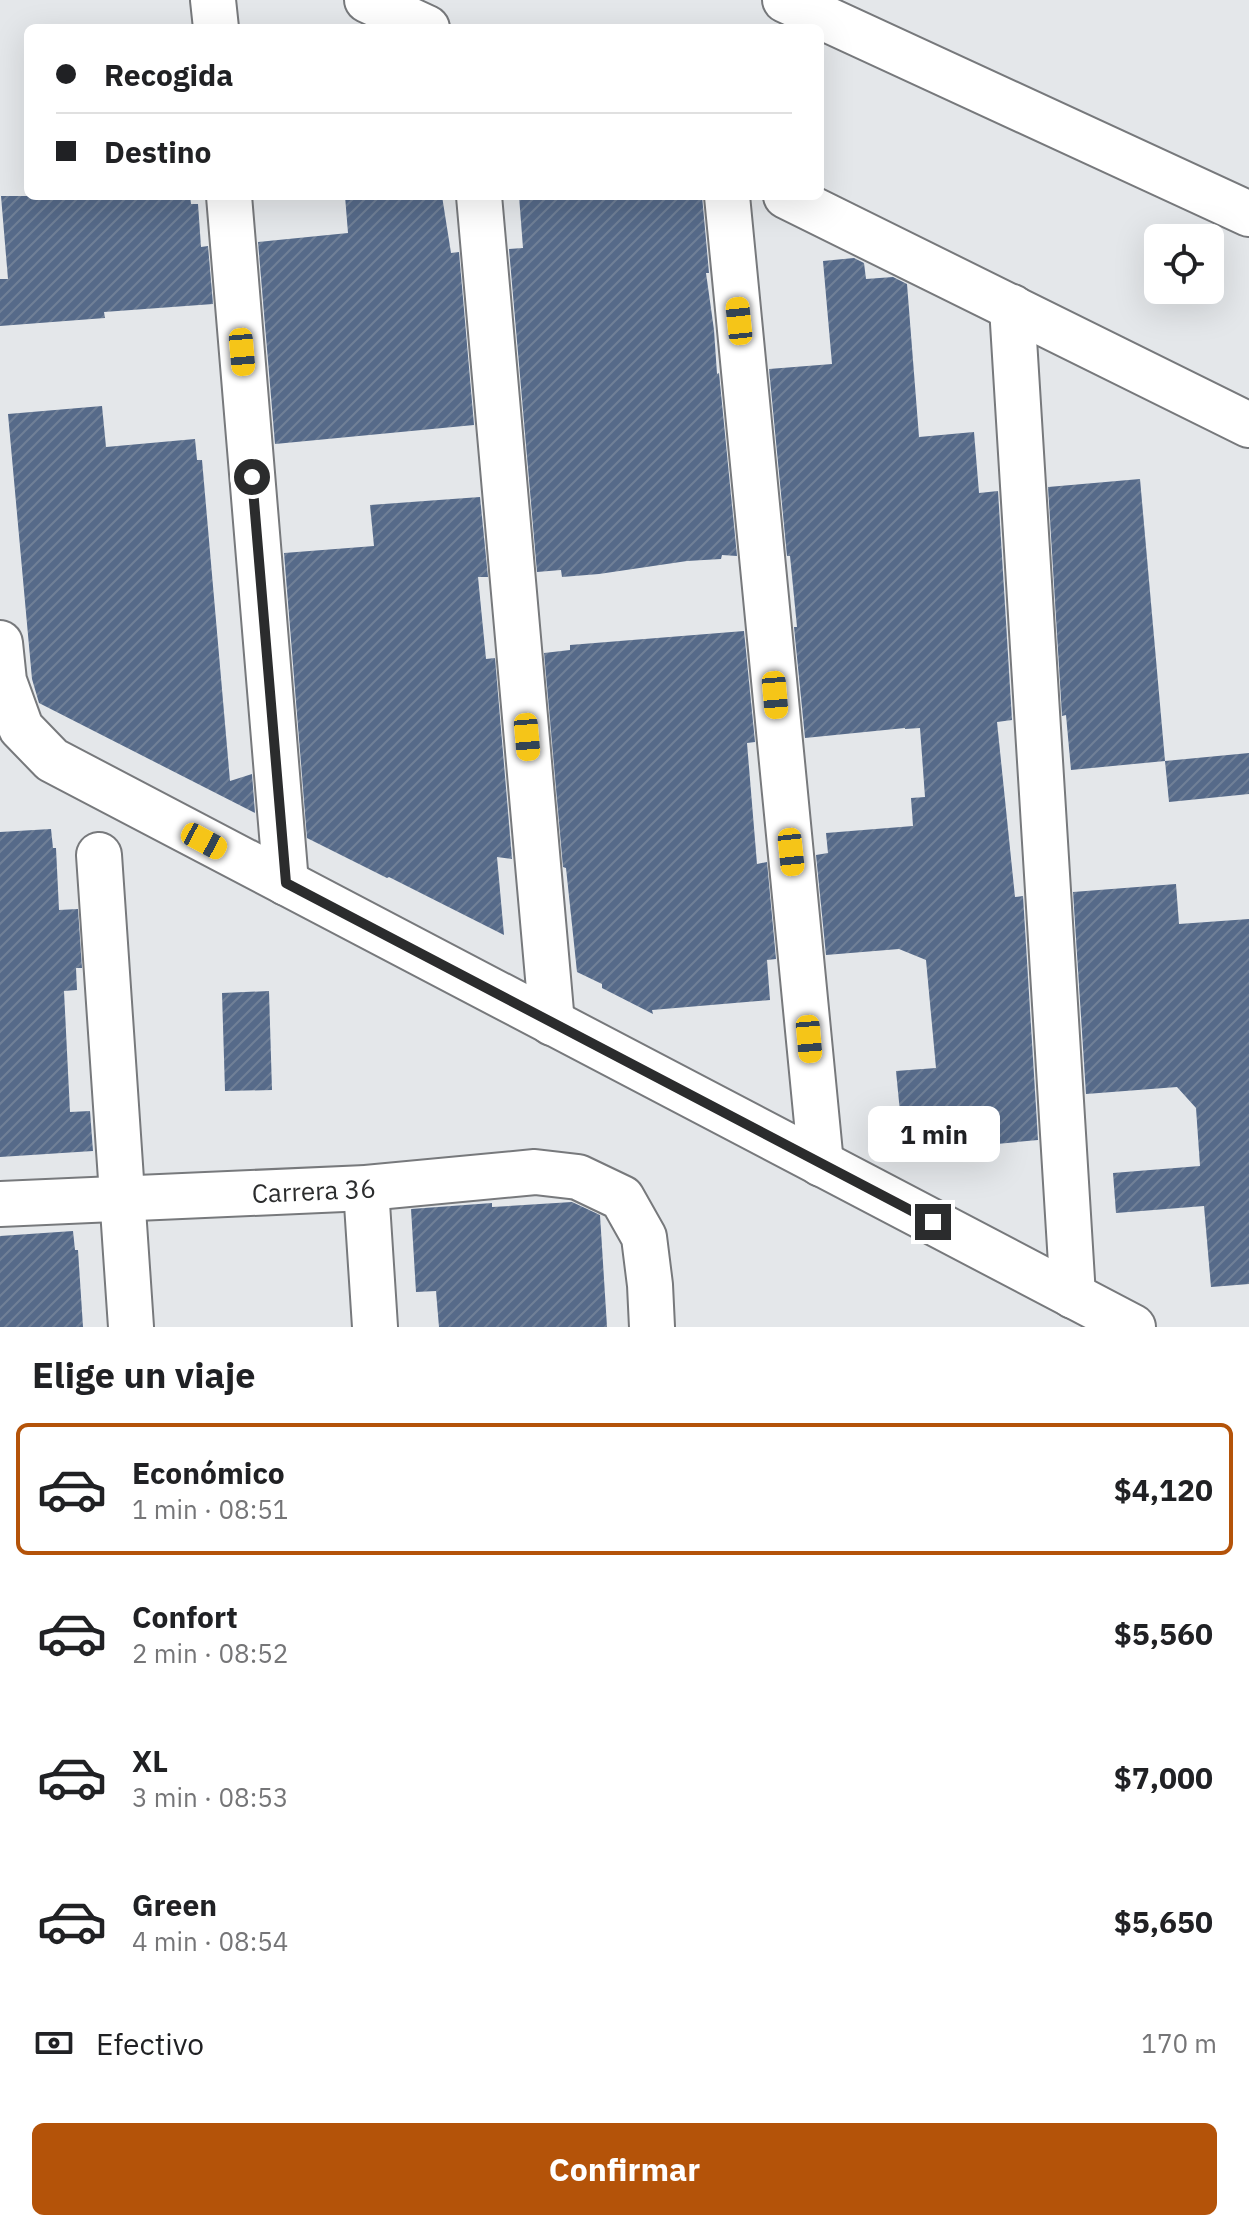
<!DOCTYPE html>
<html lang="es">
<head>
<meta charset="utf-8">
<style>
  :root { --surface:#fff; --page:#f6f6f6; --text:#202124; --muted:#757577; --line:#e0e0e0; --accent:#b45309 }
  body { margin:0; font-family:"IBM Plex Sans",sans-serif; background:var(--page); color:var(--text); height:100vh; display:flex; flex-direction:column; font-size:30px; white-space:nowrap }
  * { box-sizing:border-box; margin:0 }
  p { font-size:26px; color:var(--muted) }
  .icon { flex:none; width:44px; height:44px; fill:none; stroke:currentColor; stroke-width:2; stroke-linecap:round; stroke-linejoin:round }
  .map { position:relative; height:1327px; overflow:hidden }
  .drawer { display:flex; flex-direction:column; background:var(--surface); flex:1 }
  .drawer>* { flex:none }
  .hud { position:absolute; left:24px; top:24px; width:800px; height:176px; border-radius:12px; box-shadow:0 8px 32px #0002; display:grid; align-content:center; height:176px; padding:0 32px; background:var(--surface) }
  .tools { position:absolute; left:1144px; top:224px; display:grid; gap:16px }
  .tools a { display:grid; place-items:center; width:80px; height:80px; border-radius:12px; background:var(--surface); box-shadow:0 8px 32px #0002; font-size:40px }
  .end { position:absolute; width:36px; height:36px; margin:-18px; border:10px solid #2b2c2d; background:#fff; box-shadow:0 0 0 4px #fff }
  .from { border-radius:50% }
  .bubble { position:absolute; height:56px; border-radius:12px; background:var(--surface); box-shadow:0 8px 32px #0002; font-size:26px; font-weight:700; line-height:56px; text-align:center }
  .car { position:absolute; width:24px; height:48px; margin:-24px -12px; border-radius:10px; box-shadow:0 0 6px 2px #0007; background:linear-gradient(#f5c518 24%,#345 0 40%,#f5c518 0 76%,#345 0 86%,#f5c518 0) }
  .hud b { display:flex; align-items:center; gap:28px; height:76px; font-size:30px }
  .hud b+b { border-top:2px solid var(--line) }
  .hud i { width:20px; height:20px; background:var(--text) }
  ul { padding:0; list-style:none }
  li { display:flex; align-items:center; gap:24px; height:132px; margin:0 16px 12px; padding:0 16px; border:4px solid transparent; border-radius:12px }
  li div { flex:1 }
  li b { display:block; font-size:30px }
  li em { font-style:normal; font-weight:700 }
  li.active { border-color:var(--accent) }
  li>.icon { width:72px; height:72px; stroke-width:1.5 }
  h2 { padding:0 32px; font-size:36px; line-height:96px }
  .pay { display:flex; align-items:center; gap:20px; height:88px; padding:0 32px; font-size:30px }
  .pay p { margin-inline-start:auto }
  .cta { display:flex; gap:16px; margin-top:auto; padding:16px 32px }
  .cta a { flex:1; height:92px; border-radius:12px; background:var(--accent); color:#fff; font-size:32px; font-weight:700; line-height:92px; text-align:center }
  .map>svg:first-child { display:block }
  .building { fill:url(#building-hatch) }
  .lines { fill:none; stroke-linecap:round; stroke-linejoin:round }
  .street-casing { stroke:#77797c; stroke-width:48 }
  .street { stroke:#fff; stroke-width:44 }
  .route { stroke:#2b2c2d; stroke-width:10 }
  .labels { text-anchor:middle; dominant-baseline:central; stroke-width:8; stroke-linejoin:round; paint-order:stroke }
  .street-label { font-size:26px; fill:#2b2c2d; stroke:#fff }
</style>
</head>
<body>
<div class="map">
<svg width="1249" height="1327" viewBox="0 0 1249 1327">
  <defs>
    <pattern id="building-hatch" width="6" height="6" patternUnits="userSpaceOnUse" patternTransform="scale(2)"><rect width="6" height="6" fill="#566a89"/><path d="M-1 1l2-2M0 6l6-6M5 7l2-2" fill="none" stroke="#708097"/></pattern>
  </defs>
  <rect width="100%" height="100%" fill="#e4e7ea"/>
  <path class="building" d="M 1,196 L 190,196 L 191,204 L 198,204 L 201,247 L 208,246 L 213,304 L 104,312 L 105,318 L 0,326 L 0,279 L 8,279 Z
    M 345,196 L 442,196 L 451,253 L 459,252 L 474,425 L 275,444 L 258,242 L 348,233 Z
    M 519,196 L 702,196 L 709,273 L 706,273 L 714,330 L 717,374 L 719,373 L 737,556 L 722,555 L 721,559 L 687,561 L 599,574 L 562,577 L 561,570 L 537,572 L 509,249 L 523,248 Z
    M 854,258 L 864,263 L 866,279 L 893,277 L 907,284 L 919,437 L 974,432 L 979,493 L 998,491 L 1012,720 L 997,722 L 1015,897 L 1023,896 L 1038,1140 L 944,1149 L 940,1108 L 900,1112 L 896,1071 L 936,1068 L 926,960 L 899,949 L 826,955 L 816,855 L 828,853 L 826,833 L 913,826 L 911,798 L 925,797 L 920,728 L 905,729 L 905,728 L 805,738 L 794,627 L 797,627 L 790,556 L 787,556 L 769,369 L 832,364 L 823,261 Z
    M 102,406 L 106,447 L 195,439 L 197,460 L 202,460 L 230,781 L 252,774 L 255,813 L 39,703 L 32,679 L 8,414 Z
    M 1140,479 L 1165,761 L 1071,770 L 1066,715 L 1062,716 L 1048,487 Z
    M 480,497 L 488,577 L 478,577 L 486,659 L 495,658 L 512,859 L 497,857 L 504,935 L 389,877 L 387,878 L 307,838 L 284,553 L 374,546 L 370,505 Z
    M 744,631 L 755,742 L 747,743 L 757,864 L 767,862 L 776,959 L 767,960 L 770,1000 L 652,1010 L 653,1014 L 602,988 L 602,984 L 577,972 L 566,868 L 563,867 L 544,653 L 570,650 L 570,645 Z
    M 1249,753 L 1249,794 L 1169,802 L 1165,761 Z
    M 51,829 L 53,848 L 56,848 L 59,910 L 78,909 L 82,968 L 76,968 L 77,990 L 64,991 L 70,1112 L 90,1111 L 93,1151 L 0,1157 L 0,832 Z
    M 1176,884 L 1179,924 L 1249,919 L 1249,1284 L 1211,1287 L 1204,1206 L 1116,1213 L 1113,1173 L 1200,1166 L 1196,1108 L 1177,1087 L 1086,1094 L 1073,892 Z
    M 269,991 L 272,1090 L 225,1091 L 222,993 Z
    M 572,1202 L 600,1215 L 607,1327 L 439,1327 L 436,1291 L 416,1292 L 411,1209 L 492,1203 L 492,1207 Z
    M 73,1231 L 75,1250 L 78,1250 L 83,1327 L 0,1327 L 0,1236 Z"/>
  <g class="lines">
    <defs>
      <g id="street">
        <path d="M 213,0 L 216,28"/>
        <path d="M 367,0 L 427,28"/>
        <path d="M 785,0 L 1249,214"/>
        <path d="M 229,196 L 286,883"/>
        <path d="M 479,196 L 552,1023"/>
        <path d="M 727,196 L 821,1164"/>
        <path d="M 786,196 L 1249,425"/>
        <path d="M 1012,307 L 1073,1296"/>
        <path d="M 0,643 L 4,681 L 21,728 L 52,760 L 1133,1327"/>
        <path d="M 99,855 L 131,1327"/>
        <path d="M 366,1188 L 375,1327"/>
        <path id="s1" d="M 0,1204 L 366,1188 L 535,1172 L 578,1177 L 622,1198 L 644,1237 L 650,1285 L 652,1327"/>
      </g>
    </defs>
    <use href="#street" class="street-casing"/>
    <use href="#street" class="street"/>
  </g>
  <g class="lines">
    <path class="route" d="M 252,477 L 286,883 L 933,1222"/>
  </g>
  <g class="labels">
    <g class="street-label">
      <text stroke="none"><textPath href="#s1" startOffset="314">Carrera 36</textPath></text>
    </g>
  </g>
</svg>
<div class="tools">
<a><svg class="icon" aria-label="locate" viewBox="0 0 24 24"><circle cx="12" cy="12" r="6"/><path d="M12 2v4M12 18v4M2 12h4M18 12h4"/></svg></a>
</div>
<i class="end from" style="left:252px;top:477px"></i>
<i class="end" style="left:933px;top:1222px"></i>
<div class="bubble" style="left:868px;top:1106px;width:132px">1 min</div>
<i class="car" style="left:739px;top:321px;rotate:354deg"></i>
<i class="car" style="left:242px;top:352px;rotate:175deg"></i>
<i class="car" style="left:775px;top:695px;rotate:175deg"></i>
<i class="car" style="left:527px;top:737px;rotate:175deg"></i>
<i class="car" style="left:204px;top:841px;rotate:118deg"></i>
<i class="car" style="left:791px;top:852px;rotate:174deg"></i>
<i class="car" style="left:809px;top:1039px;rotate:175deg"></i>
<div class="hud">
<b><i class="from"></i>Recogida</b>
<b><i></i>Destino</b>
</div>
</div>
<section class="drawer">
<h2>Elige un viaje</h2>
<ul>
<li class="active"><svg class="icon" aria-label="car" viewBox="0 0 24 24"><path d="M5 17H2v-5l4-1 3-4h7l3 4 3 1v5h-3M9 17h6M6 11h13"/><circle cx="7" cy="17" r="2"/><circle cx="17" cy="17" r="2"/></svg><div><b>Económico</b><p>1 min · 08:51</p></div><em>$4,120</em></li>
<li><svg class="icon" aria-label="car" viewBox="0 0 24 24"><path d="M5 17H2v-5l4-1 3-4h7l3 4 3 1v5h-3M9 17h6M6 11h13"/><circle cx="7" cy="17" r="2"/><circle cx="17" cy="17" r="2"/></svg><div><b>Confort</b><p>2 min · 08:52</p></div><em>$5,560</em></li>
<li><svg class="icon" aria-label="car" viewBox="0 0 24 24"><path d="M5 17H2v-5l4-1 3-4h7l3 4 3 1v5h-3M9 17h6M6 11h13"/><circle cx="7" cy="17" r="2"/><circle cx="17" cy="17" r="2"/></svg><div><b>XL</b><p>3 min · 08:53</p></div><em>$7,000</em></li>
<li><svg class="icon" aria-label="car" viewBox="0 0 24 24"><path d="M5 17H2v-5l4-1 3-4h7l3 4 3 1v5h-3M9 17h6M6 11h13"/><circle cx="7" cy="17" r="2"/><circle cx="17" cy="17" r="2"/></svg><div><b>Green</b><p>4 min · 08:54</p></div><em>$5,650</em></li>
</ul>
<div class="pay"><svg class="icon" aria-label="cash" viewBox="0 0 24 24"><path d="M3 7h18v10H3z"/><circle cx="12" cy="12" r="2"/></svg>Efectivo<p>170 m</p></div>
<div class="cta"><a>Confirmar</a></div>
</section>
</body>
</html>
